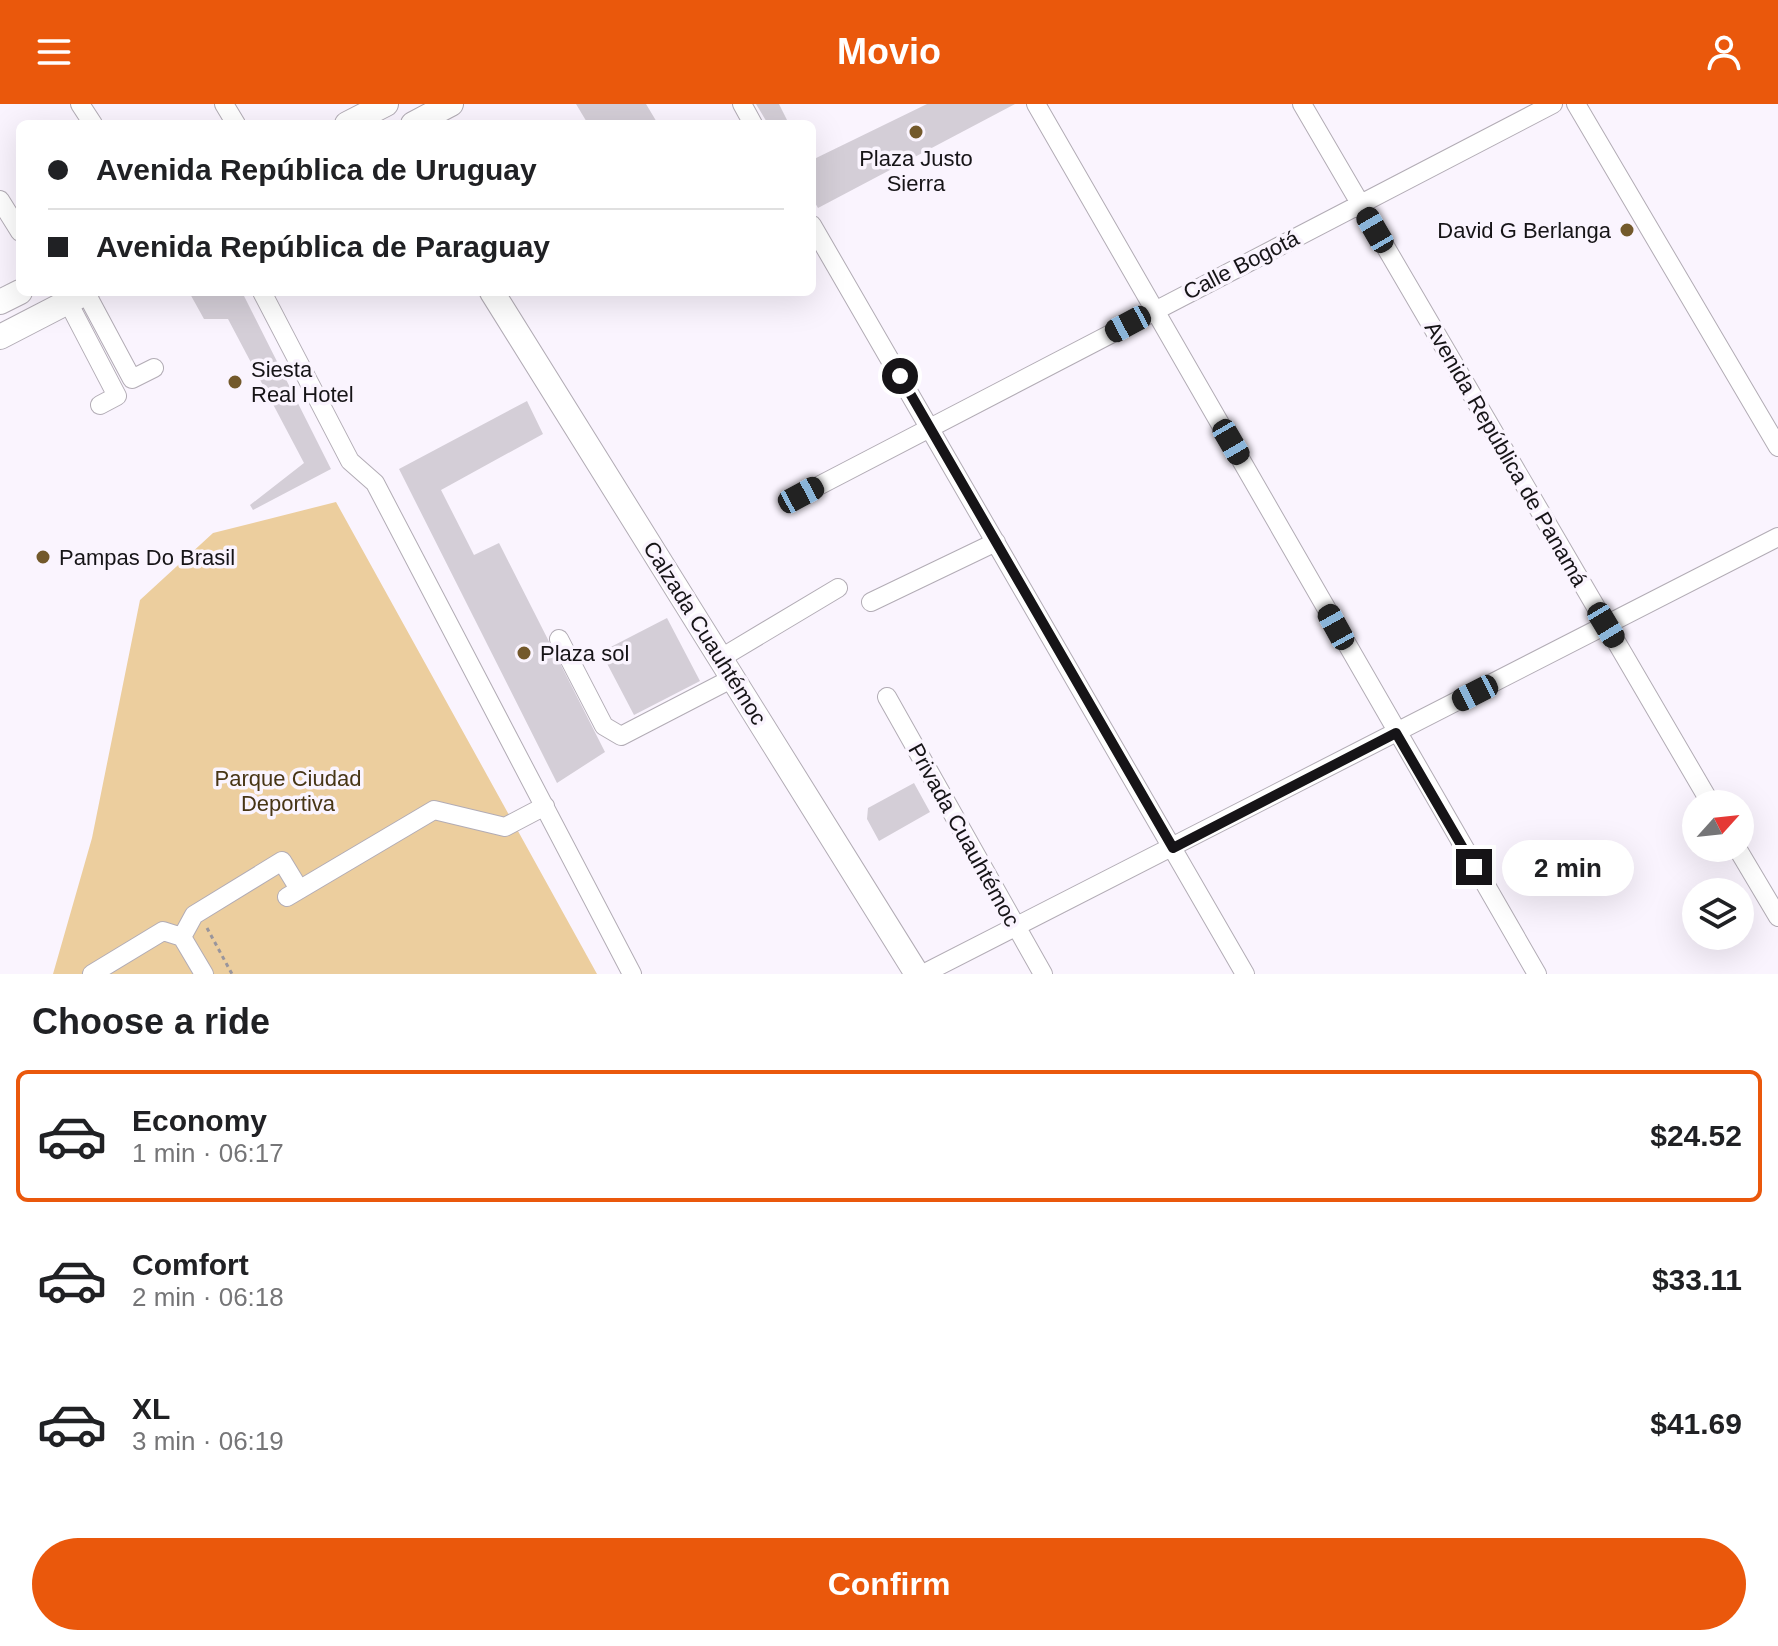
<!DOCTYPE html>
<html lang="en">
<head>
<meta charset="utf-8">
<style>
  :root { --surface:#fff; --page:#f2f2f2; --text:#202124; --muted:#757577; --line:#e0e0e0; --accent:#ea580c }
  body { margin:0; font-family:Helvetica,sans-serif; background:var(--page); color:var(--text); height:100vh; display:flex; flex-direction:column; font-size:30px; white-space:nowrap }
  * { box-sizing:border-box; margin:0 }
  p { font-size:26px; color:var(--muted) }
  .icon { flex:none; width:44px; height:44px; fill:none; stroke:currentColor; stroke-width:2; stroke-linecap:round; stroke-linejoin:round }
  .map { position:relative; height:870px; overflow:hidden }
  .side { display:flex; flex-direction:column; background:var(--surface); flex:1 }
  .side>* { flex:none }
  .top-card { position:absolute; left:16px; top:16px; width:800px; height:176px; border-radius:12px; box-shadow:0 8px 32px #0002; display:grid; align-content:center; height:176px; padding:0 32px; background:var(--surface) }
  .needle { width:52px; rotate:63deg }
  .buttons { position:absolute; left:1682px; top:686px; display:grid; gap:16px }
  .buttons a { display:grid; place-items:center; width:72px; height:72px; border-radius:50%; background:var(--surface); box-shadow:0 8px 32px #0002; font-size:40px }
  .end { position:absolute; width:36px; height:36px; margin:-18px; border:10px solid #161417; background:#fff; box-shadow:0 0 0 4px #fff }
  .from { border-radius:50% }
  .bubble { position:absolute; height:56px; border-radius:28px; background:var(--surface); box-shadow:0 8px 32px #0002; font-size:26px; font-weight:700; line-height:56px; text-align:center }
  .car { position:absolute; width:24px; height:48px; margin:-24px -12px; border-radius:10px; box-shadow:0 0 6px 2px #0007; background:linear-gradient(#222 24%,#8ab4d8 0 40%,#222 0 76%,#8ab4d8 0 86%,#222 0) }
  .top-card b { display:flex; align-items:center; gap:28px; height:76px; font-size:30px }
  .top-card b+b { border-top:2px solid var(--line) }
  .top-card i { width:20px; height:20px; background:var(--text) }
  ul { padding:0; list-style:none }
  li { display:flex; align-items:center; gap:24px; height:132px; margin:0 16px 12px; padding:0 16px; border:4px solid transparent; border-radius:12px }
  li div { flex:1 }
  li b { display:block; font-size:30px }
  li em { font-style:normal; font-weight:700 }
  li.current { border-color:var(--accent) }
  li>.icon { width:72px; height:72px; stroke-width:1.5 }
  h2 { padding:0 32px; font-size:36px; line-height:96px }
  .action { display:flex; gap:16px; margin-top:auto; padding:16px 32px }
  .action a { flex:1; height:92px; border-radius:48px; background:var(--accent); color:#fff; font-size:32px; font-weight:700; line-height:92px; text-align:center }
  header { display:flex; justify-content:space-between; align-items:center; height:104px; padding:0 32px; background:var(--accent); color:#fff; font-size:36px; font-weight:700 }
  .map>svg:first-child { display:block }
  .green { fill:#ecce9e }
  .building { fill:#d4ced7 }
  .lines { fill:none; stroke-linecap:round; stroke-linejoin:round }
  .minor-casing { stroke:#b2acb5; stroke-width:20 }
  .major-casing { stroke:#b2acb5; stroke-width:26 }
  .path { stroke:#99959c; stroke-width:3; stroke-dasharray:4 4; stroke-linecap:butt }
  .minor { stroke:#fff; stroke-width:18 }
  .major { stroke:#fff; stroke-width:24 }
  .route { stroke:#161417; stroke-width:10 }
  .poi-dot { fill:#73592b; stroke:#faf4fe; stroke-width:3 }
  .labels { text-anchor:middle; dominant-baseline:central; stroke-width:7; stroke-linejoin:round; paint-order:stroke }
  .poi-label { font-size:22px; fill:#161417; stroke:#faf4fe; text-anchor:start }
  .street-label { font-size:22px; fill:#161417; stroke:#faf4fe }
  .park-label { font-size:22px; fill:#473515; stroke:#faf4fe }
</style>
</head>
<body>
<header><svg class="icon" aria-label="menu" viewBox="0 0 24 24"><path d="M4 6h16M4 12h16M4 18h16"/></svg>Movio<svg class="icon" aria-label="person" viewBox="0 0 24 24"><circle cx="12" cy="8" r="4"/><path d="M4 21q1-7 8-7t8 7"/></svg></header>
<div class="map">
<svg width="1778" height="870" viewBox="0 0 1778 870">
  <rect width="100%" height="100%" fill="#faf4fe"/>
  <path class="green" d="M 336,398 L 597,870 L 53,870 L 92,734 L 140,496 L 213,429 Z"/>
  <path class="building" d="M 576,0 L 646,0 L 658,20 L 588,20 Z
    M 756,0 L 779,0 L 789,20 L 768,20 Z
    M 927,0 L 1015,0 L 818,104 L 812,94 L 812,56 Z
    M 189,188 L 242,188 L 331,365 L 253,406 L 250,401 L 304,359 L 228,215 L 204,215 Z
    M 527,297 L 543,330 L 441,386 L 474,451 L 499,439 L 605,648 L 557,679 L 399,365 Z
    M 667,514 L 700,577 L 634,611 L 601,548 Z
    M 914,679 L 930,708 L 879,737 L 867,715 L 868,704 Z"/>
  <g class="lines">
    <defs>
      <path id="minor" d="M 80,0 L 93,20
        M 224,0 L 236,20
        M 742,0 L 753,20
        M 1036,0 L 1537,870
        M 1302,0 L 1711,700
        M 1576,0 L 1778,343
        M 0,96 L 20,128
        M 812,121 L 1245,870
        M 262,188 L 350,357 L 375,379 L 632,870
        M 86,189 L 132,275 L 154,264
        M 68,198 L 117,292 L 100,301
        M 801,391 L 1553,0
        M 871,498 L 996,438
        M 559,535 L 604,622 L 621,632 L 733,574
        M 721,554 L 838,484
        M 887,593 L 1043,870
        M 1737,744 L 1778,813
        M 287,793 L 434,706 L 505,723 L 545,702
        M 182,833 L 194,811 L 282,757 L 299,785
        M 92,870 L 163,827 L 182,833 L 204,870
        M 923,870 L 1778,433"/>
      <path id="major" d="M 347,20 L 386,0
        M 413,20 L 451,0
        M 492,188 L 917,870
        M 0,198 L 20,188
        M 0,233 L 87,188"/>
    </defs>
    <use href="#minor" class="minor-casing"/>
    <use href="#major" class="major-casing"/>
    <path class="path" d="M 207,824 L 232,870"/>
    <use href="#minor" class="minor"/>
    <use href="#major" class="major"/>
  </g>
  <g class="lines">
    <path class="route" d="M 900,272 L 1173,744 L 1396,629 L 1474,763"/>
  </g>
  <g class="poi-dot">
    <circle cx="916" cy="28" r="8"/>
    <circle cx="1627" cy="126" r="8"/>
    <circle cx="235" cy="278" r="8"/>
    <circle cx="43" cy="453" r="8"/>
    <circle cx="524" cy="549" r="8"/>
  </g>
  <g class="labels">
    <g class="poi-label">
      <text x="916" y="54" text-anchor="middle">Plaza Justo<tspan x="916" dy="25">Sierra</tspan></text>
      <text x="1611" y="126" text-anchor="end">David G Berlanga</text>
      <text x="251" y="265">Siesta<tspan x="251" dy="25">Real Hotel</tspan></text>
      <text x="59" y="453">Pampas Do Brasil</text>
      <text x="540" y="549">Plaza sol</text>
    </g>
    <g class="street-label">
      <text transform="translate(1241 161) rotate(-27)">Calle Bogotá</text>
      <text transform="translate(1506 350) rotate(60)">Avenida República de Panamá</text>
      <text transform="translate(705 529) rotate(58)">Calzada Cuauhtémoc</text>
      <text transform="translate(964 731) rotate(61)">Privada Cuauhtémoc</text>
    </g>
    <g class="park-label">
      <text x="288" y="674">Parque Ciudad<tspan x="288" dy="25">Deportiva</tspan></text>
    </g>
  </g>
</svg>
<div class="buttons">
<a><svg class="needle" viewBox="-14 -14 28 28"><path d="M0-13l5 13h-10z" fill="#e53935"/><path d="M0 13l5-13h-10z" fill="#757577"/></svg></a>
<a><svg class="icon" aria-label="layers" viewBox="0 0 24 24"><path d="M12 4l9 5-9 5-9-5zM3 14l9 5 9-5"/></svg></a>
</div>
<i class="end from" style="left:900px;top:272px"></i>
<i class="end" style="left:1474px;top:763px"></i>
<div class="bubble" style="left:1502px;top:736px;width:132px">2 min</div>
<i class="car" style="left:1375px;top:126px;rotate:330deg"></i>
<i class="car" style="left:1128px;top:220px;rotate:242deg"></i>
<i class="car" style="left:1231px;top:338px;rotate:150deg"></i>
<i class="car" style="left:801px;top:391px;rotate:62deg"></i>
<i class="car" style="left:1606px;top:521px;rotate:149deg"></i>
<i class="car" style="left:1336px;top:523px;rotate:331deg"></i>
<i class="car" style="left:1475px;top:589px;rotate:243deg"></i>
<div class="top-card">
<b><i class="from"></i>Avenida República de Uruguay</b>
<b><i></i>Avenida República de Paraguay</b>
</div>
</div>
<section class="side">
<h2>Choose a ride</h2>
<ul>
<li class="current"><svg class="icon" aria-label="car" viewBox="0 0 24 24"><path d="M5 17H2v-5l4-1 3-4h7l3 4 3 1v5h-3M9 17h6M6 11h13"/><circle cx="7" cy="17" r="2"/><circle cx="17" cy="17" r="2"/></svg><div><b>Economy</b><p>1 min · 06:17</p></div><em>$24.52</em></li>
<li><svg class="icon" aria-label="car" viewBox="0 0 24 24"><path d="M5 17H2v-5l4-1 3-4h7l3 4 3 1v5h-3M9 17h6M6 11h13"/><circle cx="7" cy="17" r="2"/><circle cx="17" cy="17" r="2"/></svg><div><b>Comfort</b><p>2 min · 06:18</p></div><em>$33.11</em></li>
<li><svg class="icon" aria-label="car" viewBox="0 0 24 24"><path d="M5 17H2v-5l4-1 3-4h7l3 4 3 1v5h-3M9 17h6M6 11h13"/><circle cx="7" cy="17" r="2"/><circle cx="17" cy="17" r="2"/></svg><div><b>XL</b><p>3 min · 06:19</p></div><em>$41.69</em></li>
</ul>
<div class="action"><a>Confirm</a></div>
</section>
</body>
</html>
